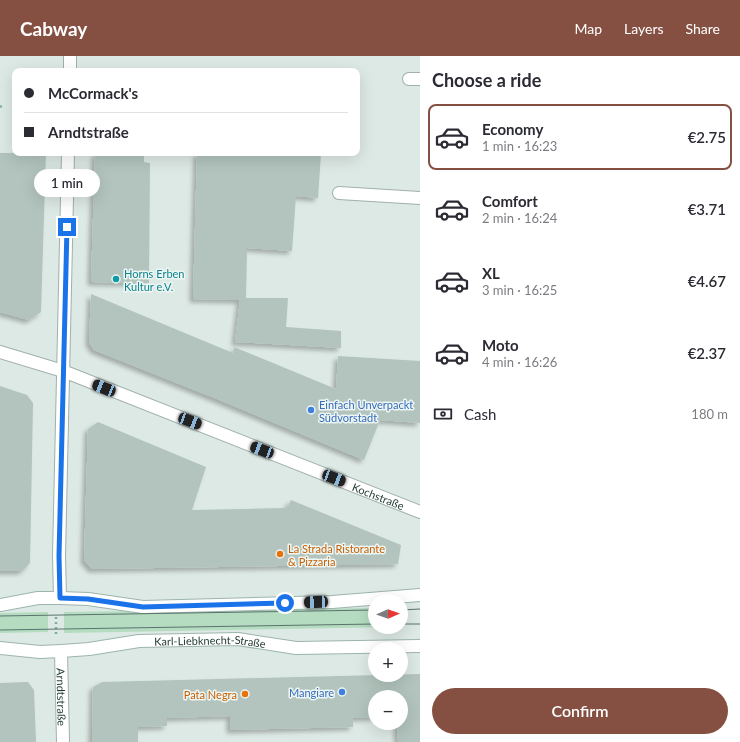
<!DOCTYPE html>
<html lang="en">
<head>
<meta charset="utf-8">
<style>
  :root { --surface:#fff; --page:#f7f7f7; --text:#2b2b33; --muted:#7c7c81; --line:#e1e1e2; --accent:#855041 }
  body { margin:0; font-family:Lato,sans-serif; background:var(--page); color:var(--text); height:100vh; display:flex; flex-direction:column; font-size:15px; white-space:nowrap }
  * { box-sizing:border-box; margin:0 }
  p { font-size:13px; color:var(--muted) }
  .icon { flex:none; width:22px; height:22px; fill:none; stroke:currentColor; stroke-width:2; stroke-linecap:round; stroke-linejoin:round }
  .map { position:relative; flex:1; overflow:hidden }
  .sheet { display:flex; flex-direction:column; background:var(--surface); width:320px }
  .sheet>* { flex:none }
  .banner { position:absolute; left:12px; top:12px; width:348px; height:88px; border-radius:8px; box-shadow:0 4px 16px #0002; display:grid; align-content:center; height:88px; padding:0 12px; background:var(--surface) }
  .needle { width:26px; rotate:88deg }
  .fabs { position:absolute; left:368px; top:538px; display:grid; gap:8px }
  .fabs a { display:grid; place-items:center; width:40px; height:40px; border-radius:50%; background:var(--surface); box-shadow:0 4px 16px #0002; font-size:20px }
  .end { position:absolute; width:18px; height:18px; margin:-9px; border:5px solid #1a73e8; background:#fff; box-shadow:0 0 0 2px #fff }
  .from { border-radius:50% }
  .bubble { position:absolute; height:28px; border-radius:14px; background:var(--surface); box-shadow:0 4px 16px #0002; font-size:13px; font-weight:600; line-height:28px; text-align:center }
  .car { position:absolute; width:12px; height:24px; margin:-12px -6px; border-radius:5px; box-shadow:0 0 3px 1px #0007; background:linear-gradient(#222 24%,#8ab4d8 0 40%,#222 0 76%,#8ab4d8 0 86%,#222 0) }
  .banner b { display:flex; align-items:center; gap:14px; height:38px; font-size:15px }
  .banner b+b { border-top:1px solid var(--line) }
  .banner i { width:10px; height:10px; background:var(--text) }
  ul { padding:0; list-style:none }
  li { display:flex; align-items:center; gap:12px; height:66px; margin:0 8px 6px; padding:0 4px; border:2px solid transparent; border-radius:8px }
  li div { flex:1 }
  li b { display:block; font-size:15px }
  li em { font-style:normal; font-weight:600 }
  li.active { border-color:var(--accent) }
  li>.icon { width:36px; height:36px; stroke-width:1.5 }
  h2 { padding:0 12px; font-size:18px; line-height:48px }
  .pay { display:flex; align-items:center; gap:10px; height:44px; padding:0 12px; font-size:15px }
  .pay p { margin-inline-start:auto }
  .button { display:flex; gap:8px; margin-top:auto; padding:8px 12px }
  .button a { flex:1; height:46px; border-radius:24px; background:var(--accent); color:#fff; font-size:16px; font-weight:600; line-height:46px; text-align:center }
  header { display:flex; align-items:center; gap:24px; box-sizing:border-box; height:56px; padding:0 20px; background:var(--accent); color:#fff }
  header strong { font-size:19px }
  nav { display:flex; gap:22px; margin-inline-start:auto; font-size:14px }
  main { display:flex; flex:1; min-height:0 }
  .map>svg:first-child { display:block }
  .green { fill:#b5dbc0 }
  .building { fill:#b2c4bd; filter:url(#shadow) }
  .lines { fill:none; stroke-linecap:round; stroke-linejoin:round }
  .lane-casing { stroke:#a0b0ab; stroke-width:14 }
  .street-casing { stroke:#a0b0ab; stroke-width:14 }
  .secondary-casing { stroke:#9cb5ac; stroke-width:14 }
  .path { stroke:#7dad9f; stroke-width:2.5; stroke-dasharray:2 3; stroke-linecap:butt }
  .lane { stroke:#fff; stroke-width:12 }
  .street { stroke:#fff; stroke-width:12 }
  .secondary { stroke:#fff; stroke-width:12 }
  .tram { stroke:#59746e; stroke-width:1 }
  .route { stroke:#1a73e8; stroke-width:5 }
  .culture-dot { fill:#0f9aa8; stroke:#edf6f2; stroke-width:1.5 }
  .shop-dot { fill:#3f7fe0; stroke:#edf6f2; stroke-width:1.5 }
  .food-dot { fill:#e8710a; stroke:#edf6f2; stroke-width:1.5 }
  .labels { text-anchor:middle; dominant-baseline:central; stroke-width:3; stroke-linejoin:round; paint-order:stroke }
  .culture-label { font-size:11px; fill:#0d838f; stroke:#edf6f2; text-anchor:start }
  .shop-label { font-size:11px; fill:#366cbe; stroke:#edf6f2; text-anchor:start }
  .street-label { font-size:11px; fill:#1f3832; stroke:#edf6f2 }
  .food-label { font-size:11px; fill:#c56008; stroke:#edf6f2; text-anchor:start }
</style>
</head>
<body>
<header>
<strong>Cabway</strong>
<nav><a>Map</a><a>Layers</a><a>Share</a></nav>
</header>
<main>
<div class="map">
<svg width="420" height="686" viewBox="0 0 420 686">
  <defs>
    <filter id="shadow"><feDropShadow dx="-3.5" dy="3.5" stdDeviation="2" flood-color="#0004"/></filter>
  </defs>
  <rect width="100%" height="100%" fill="#dde9e4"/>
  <path class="green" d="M 375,552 L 375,571 L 394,571 L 64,577 L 64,556 Z
    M 48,556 L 48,576 L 0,577 L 0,557 Z"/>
  <path class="building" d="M 0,97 L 46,97 L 41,256 L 29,264 L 0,256 Z
    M 95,97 L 144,97 L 144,106 L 150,107 L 149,227 L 91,226 Z
    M 197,97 L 305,97 L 321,98 L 318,142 L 296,140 L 292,195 L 247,192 L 246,242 L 288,242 L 286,271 L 341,275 L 341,292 L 235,286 L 240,244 L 193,243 Z
    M 91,238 L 233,297 L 234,291 L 336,333 L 338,300 L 420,305 L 420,367 L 380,364 L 364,404 L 217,343 L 94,294 L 89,286 Z
    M 0,330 L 27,339 L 33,347 L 30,507 L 22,515 L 0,515 Z
    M 98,366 L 206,411 L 192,454 L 287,452 L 291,444 L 401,489 L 398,508 L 92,513 L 84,504 L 88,373 Z
    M 420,618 L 420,686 L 398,686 L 397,667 L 401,667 L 401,641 L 375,641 L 375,661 L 353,662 L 353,671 L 230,674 L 230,660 L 167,662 L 167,670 L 138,671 L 138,686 L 92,686 L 93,631 L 102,626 Z
    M 28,626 L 34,634 L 36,686 L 0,686 L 0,627 Z"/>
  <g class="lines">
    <defs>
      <path id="lane" d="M 409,23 L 420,23
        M 339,137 L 420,142"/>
      <g id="street">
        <path d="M 70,15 L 70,0"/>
        <path id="s1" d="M 0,296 L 63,315 L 420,456"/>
        <path d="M 60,542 L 59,500 L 68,97"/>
        <path id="s2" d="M 61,595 L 63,686"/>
      </g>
      <g id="secondary">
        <path d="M 0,549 L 38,542 L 60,542 L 88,543 L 143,551 L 332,546 L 420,539"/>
        <path id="s3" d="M 0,592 L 40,596 L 61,595 L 89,593 L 139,585 L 238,583 L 296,592 L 420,590"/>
      </g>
    </defs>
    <use href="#lane" class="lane-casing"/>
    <use href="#street" class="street-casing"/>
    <use href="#secondary" class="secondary-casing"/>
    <path class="path" d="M 0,51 L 2,50
      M 402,558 L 402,573
      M 56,578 L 56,559"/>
    <use href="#lane" class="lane"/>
    <use href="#street" class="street"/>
    <use href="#secondary" class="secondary"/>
    <path class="tram" d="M 401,554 L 420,553
      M 0,560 L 375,554
      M 401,568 L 420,568
      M 0,574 L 375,568"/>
  </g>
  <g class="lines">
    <path class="route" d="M 67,171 L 59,500 L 60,542 L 88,543 L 143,551 L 285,547"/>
  </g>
  <circle class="culture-dot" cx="116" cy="223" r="4"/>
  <g class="shop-dot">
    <circle cx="311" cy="354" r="4"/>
    <circle cx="342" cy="636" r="4"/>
  </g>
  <g class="food-dot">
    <circle cx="280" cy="498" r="4"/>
    <circle cx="245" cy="638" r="4"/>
  </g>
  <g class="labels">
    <g class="culture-label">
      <text x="124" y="217">Horns Erben<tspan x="124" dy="13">Kultur e.V.</tspan></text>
    </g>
    <g class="shop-label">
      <text x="319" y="348">Einfach Unverpackt<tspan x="319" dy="13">Südvorstadt</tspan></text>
      <text x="334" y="636" text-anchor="end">Mangiare</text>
    </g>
    <g class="street-label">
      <text stroke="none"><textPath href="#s1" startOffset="405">Kochstraße</textPath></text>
      <text stroke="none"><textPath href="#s3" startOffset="211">Karl-Liebknecht-Straße</textPath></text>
      <text stroke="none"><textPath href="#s2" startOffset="46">Arndtstraße</textPath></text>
    </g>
    <g class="food-label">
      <text x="288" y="492">La Strada Ristorante<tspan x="288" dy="13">&amp; Pizzaria</tspan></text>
      <text x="237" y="638" text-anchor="end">Pata Negra</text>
    </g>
  </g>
</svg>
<div class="fabs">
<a><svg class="needle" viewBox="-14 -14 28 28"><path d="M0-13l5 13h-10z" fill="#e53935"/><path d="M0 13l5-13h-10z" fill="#7c7c81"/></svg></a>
<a>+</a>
<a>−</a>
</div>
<i class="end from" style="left:285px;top:547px"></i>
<i class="end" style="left:67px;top:171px"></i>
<div class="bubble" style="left:34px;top:113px;width:66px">1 min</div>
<i class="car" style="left:104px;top:332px;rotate:292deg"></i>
<i class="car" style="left:190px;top:365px;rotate:111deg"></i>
<i class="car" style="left:262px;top:394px;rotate:291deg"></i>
<i class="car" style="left:334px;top:422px;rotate:111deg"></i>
<i class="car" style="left:316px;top:546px;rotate:268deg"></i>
<div class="banner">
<b><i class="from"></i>McCormack's</b>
<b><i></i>Arndtstraße</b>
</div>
</div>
<section class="sheet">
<h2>Choose a ride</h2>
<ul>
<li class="active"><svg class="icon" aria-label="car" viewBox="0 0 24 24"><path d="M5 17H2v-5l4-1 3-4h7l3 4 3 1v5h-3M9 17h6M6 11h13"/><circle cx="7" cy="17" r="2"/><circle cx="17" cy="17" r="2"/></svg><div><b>Economy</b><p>1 min · 16:23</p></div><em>€2.75</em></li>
<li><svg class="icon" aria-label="car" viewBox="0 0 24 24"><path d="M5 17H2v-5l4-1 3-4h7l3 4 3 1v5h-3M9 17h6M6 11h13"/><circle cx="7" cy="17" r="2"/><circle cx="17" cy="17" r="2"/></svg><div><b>Comfort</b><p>2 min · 16:24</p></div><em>€3.71</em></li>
<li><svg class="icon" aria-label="car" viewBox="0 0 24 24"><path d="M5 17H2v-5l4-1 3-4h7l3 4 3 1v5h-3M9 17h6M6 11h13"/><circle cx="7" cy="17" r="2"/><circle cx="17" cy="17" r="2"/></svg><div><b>XL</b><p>3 min · 16:25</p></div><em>€4.67</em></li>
<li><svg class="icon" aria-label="car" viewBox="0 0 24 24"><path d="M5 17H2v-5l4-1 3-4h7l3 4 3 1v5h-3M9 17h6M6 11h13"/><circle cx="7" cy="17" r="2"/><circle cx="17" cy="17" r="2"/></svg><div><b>Moto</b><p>4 min · 16:26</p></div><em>€2.37</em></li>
</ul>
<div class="pay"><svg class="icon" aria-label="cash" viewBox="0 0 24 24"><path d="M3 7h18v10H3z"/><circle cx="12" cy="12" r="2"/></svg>Cash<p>180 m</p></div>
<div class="button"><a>Confirm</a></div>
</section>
</main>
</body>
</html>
